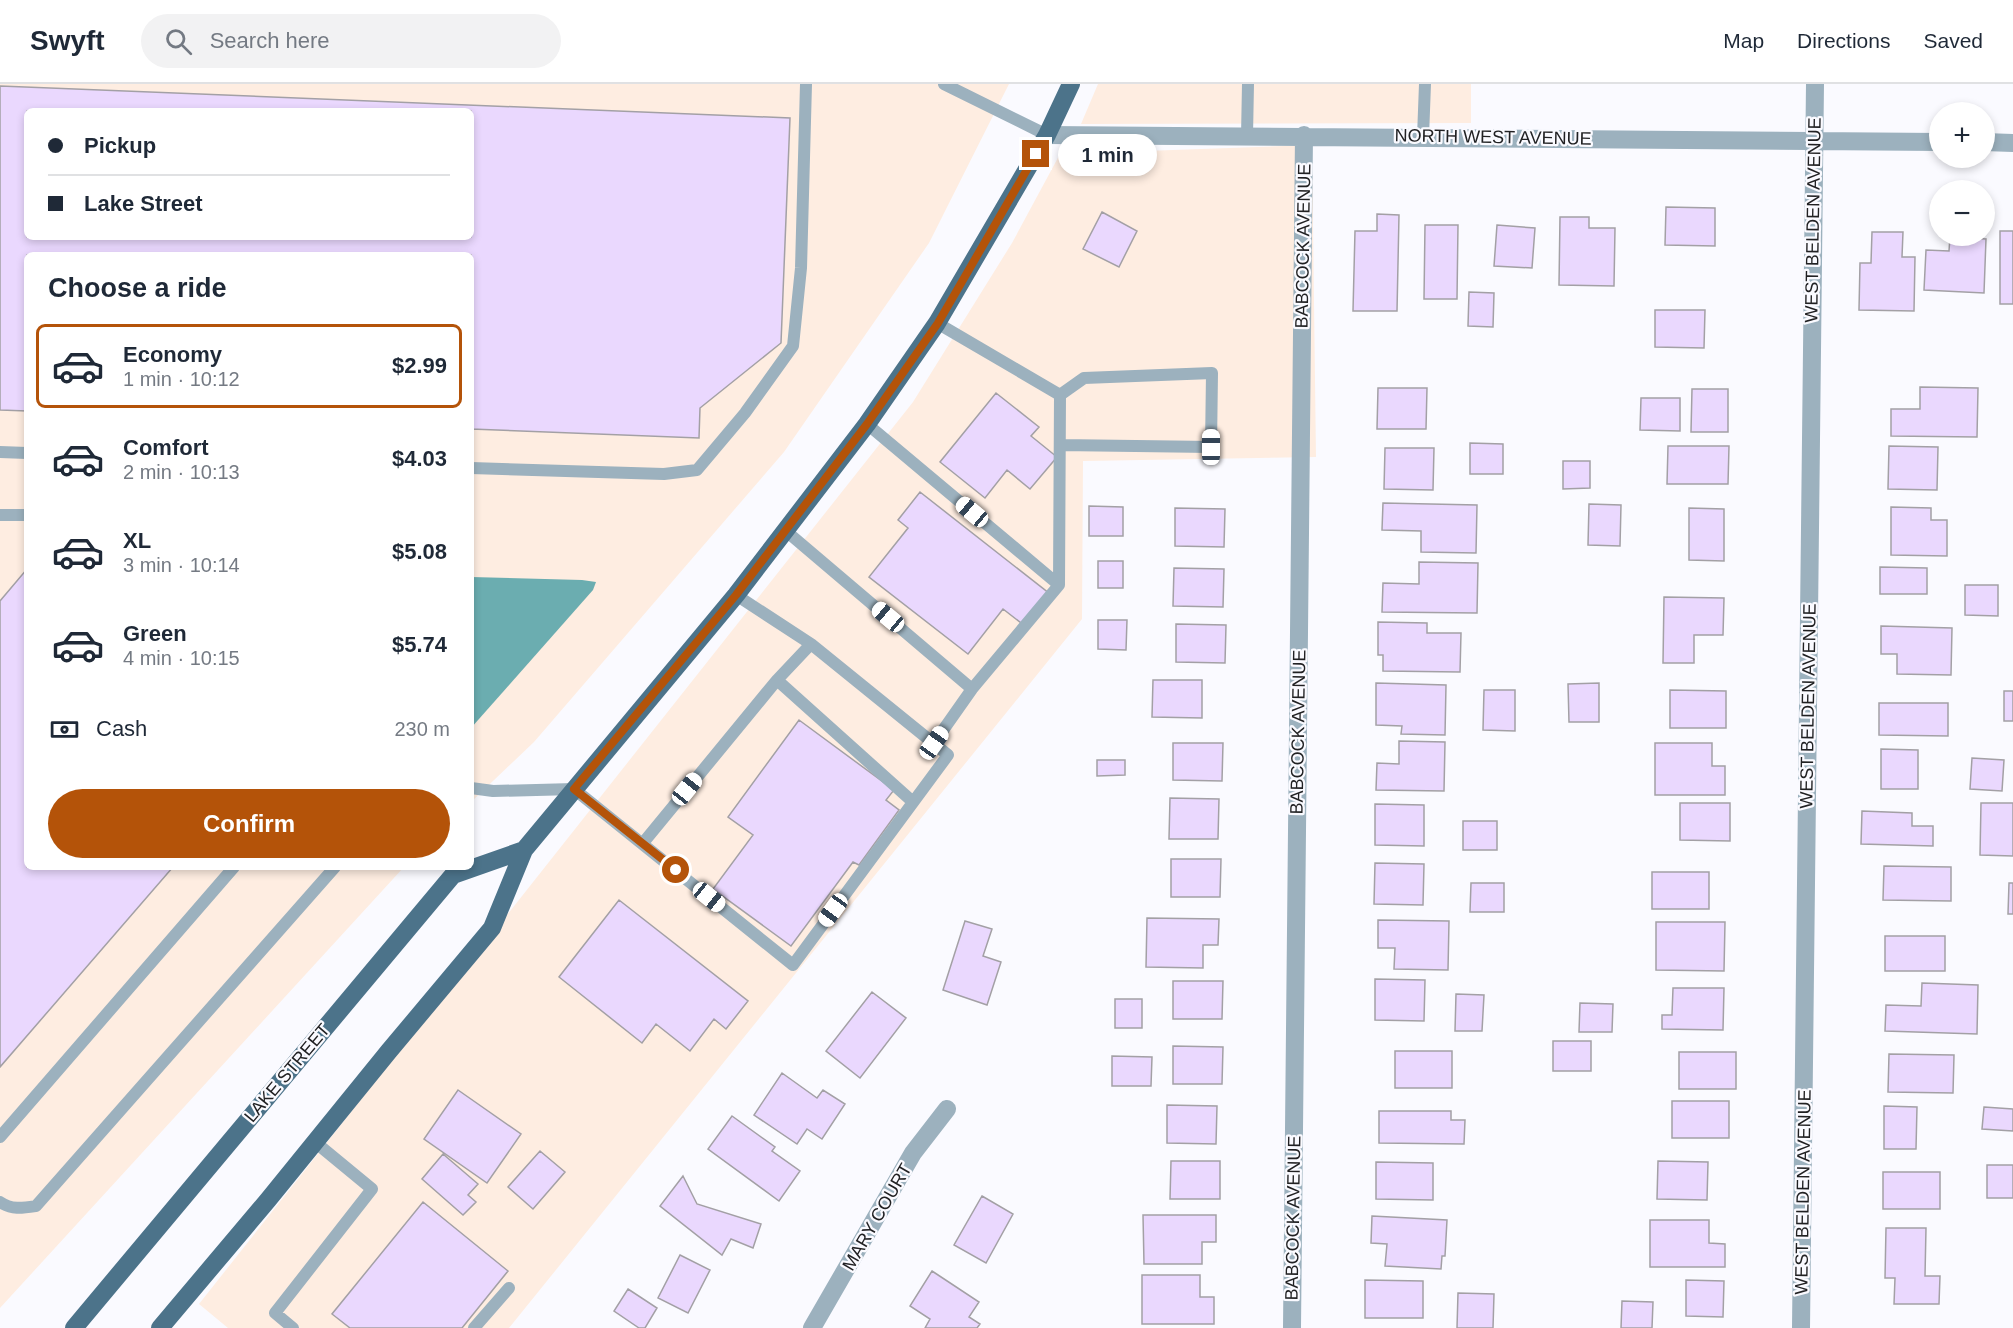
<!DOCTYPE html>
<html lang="en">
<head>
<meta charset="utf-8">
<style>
  :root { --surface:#fff; --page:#f2f2f3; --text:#1f2937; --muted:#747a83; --line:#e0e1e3; --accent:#b45309 }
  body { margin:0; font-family:Helvetica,sans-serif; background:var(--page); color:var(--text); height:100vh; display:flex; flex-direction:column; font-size:22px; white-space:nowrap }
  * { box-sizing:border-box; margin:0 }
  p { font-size:20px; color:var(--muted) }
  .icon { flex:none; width:33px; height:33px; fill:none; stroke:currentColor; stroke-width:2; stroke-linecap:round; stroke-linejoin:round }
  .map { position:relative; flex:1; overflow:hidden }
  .side { position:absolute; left:24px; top:168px; width:450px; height:618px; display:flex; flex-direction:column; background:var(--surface); border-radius:9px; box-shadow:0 3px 9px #0003 }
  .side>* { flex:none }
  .guide { position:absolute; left:24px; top:24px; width:450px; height:132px; border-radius:9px; box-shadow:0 3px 9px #0003; display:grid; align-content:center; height:132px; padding:0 24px; background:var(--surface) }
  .buttons { position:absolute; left:1929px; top:18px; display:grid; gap:12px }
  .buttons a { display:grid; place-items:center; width:66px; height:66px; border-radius:50%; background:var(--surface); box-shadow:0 3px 9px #0003; font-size:30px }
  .end { position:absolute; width:27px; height:27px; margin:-14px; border:8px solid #b45309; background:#fff; box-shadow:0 0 0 3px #fff }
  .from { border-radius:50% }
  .bubble { position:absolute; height:42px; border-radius:21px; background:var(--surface); box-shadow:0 3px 9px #0003; font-size:20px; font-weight:600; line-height:42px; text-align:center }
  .car { position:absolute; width:18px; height:36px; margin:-18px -9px; border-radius:8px; box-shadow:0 0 4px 2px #0007; background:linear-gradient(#fff 24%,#345 0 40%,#fff 0 76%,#345 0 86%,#fff 0) }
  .guide b { display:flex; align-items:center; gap:21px; height:57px; font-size:22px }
  .guide b+b { border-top:2px solid var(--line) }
  .guide i { width:15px; height:15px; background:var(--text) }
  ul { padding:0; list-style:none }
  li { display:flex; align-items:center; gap:18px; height:84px; margin:0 12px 9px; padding:0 12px; border:3px solid transparent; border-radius:9px }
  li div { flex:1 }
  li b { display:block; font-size:22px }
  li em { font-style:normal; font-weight:600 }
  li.active { border-color:var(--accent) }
  li>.icon { width:54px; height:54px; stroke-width:1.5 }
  h2 { padding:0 24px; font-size:27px; line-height:72px }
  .pay { display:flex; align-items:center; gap:15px; height:66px; padding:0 24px; font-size:22px }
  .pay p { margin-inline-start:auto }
  .cta { display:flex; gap:12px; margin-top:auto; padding:12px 24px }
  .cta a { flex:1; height:69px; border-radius:36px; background:var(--accent); color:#fff; font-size:24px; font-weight:600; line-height:69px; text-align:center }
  header { display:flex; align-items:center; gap:36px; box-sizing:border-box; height:84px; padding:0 30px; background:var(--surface); border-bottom:2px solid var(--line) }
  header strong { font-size:28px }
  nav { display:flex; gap:33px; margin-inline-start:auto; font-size:21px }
  .search { width:420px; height:54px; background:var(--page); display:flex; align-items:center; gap:15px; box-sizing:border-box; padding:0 21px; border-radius:33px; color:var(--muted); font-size:22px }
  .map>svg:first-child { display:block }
  .commercial { fill:#feede1; fill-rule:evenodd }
  .water { fill:#6badb0 }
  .building { fill:#ead8fe; stroke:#a3a0a5; stroke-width:1.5; fill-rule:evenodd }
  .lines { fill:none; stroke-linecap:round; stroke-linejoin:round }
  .lane { stroke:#9cb1be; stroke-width:12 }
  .street { stroke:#9cb1be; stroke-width:18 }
  .primary { stroke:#4c738a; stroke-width:18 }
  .route { stroke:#b45309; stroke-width:8 }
  .labels { text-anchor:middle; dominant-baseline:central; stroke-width:4.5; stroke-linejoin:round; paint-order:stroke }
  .street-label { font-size:18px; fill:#212123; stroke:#fafaff }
</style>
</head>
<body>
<header>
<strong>Swyft</strong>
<div class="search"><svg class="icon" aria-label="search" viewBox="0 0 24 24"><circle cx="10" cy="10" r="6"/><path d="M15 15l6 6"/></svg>Search here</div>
<nav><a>Map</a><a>Directions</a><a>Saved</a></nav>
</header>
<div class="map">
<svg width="2013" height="1244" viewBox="0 0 2013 1244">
  <rect width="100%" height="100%" fill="#fafaff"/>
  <path class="commercial" d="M 0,0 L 1009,0 L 929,159 L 784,368 L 534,658 L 471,718 L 471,171 L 27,171 L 27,783 L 404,783 L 0,1224 ZM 27,27 L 471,27 L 471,153 L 27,153 Z
    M 1098,0 L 1471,0 L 1471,39 L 1081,40 Z
    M 1312,61 L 1316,373 L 1083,377 L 1082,535 L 509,1244 L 228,1244 L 199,1220 L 913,318 L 1012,159 L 1060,70 Z"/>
  <path class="water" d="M 471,493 L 582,496 L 596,498 L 593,506 L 471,644 Z"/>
  <path class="building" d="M 0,2 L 790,34 L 781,259 L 700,324 L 699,354 L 471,345 L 471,171 L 27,171 L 27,327 L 0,326 ZM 27,27 L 471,27 L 471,153 L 27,153 Z
    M 1666,123 L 1715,124 L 1715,162 L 1665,161 Z
    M 1102,128 L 1137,147 L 1119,183 L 1083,165 Z
    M 1377,130 L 1399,131 L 1397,227 L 1353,227 L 1355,147 L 1377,147 Z
    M 1560,133 L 1589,133 L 1589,144 L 1615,144 L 1614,202 L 1559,201 Z
    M 1425,141 L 1458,141 L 1457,215 L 1424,215 Z
    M 1497,141 L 1535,144 L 1532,184 L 1494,182 Z
    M 2000,147 L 2013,147 L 2013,220 L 2000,220 Z
    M 1872,148 L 1903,148 L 1902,173 L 1915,173 L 1914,227 L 1859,226 L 1860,179 L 1871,179 Z
    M 1950,153 L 1986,155 L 1984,209 L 1924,206 L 1926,166 L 1949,167 Z
    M 1469,208 L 1494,209 L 1493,243 L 1468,242 Z
    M 1655,226 L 1705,226 L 1704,264 L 1655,263 Z
    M 1920,303 L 1978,304 L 1977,353 L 1891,352 L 1891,325 L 1920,325 Z
    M 1378,304 L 1427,304 L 1426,345 L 1377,345 Z
    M 1692,305 L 1728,305 L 1728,348 L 1691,348 Z
    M 996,309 L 1039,343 L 1031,352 L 1057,373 L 1030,405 L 1007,386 L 985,414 L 940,378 Z
    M 1641,314 L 1680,314 L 1680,347 L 1640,346 Z
    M 1470,359 L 1503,360 L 1503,390 L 1470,390 Z
    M 1668,362 L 1729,362 L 1728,400 L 1667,400 Z
    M 1889,362 L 1938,363 L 1937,406 L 1888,405 Z
    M 1385,364 L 1434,364 L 1433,406 L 1384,405 Z
    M 1563,377 L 1590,377 L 1590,404 L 1563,405 Z
    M 920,408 L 1050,510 L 1025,542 L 1003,525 L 968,570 L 869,493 L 908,444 L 898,436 Z
    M 1383,419 L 1477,421 L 1476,469 L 1421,468 L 1421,447 L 1382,446 Z
    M 1589,420 L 1621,421 L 1620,462 L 1588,461 Z
    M 1089,422 L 1123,423 L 1123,452 L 1089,452 Z
    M 1891,423 L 1931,424 L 1931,436 L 1947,436 L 1947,472 L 1891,471 Z
    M 1175,424 L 1225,425 L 1224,463 L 1175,462 Z
    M 1689,424 L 1724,425 L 1724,477 L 1689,476 Z
    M 1098,477 L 1123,477 L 1123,504 L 1098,504 Z
    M 1419,478 L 1478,479 L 1477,529 L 1382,528 L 1383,499 L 1419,500 Z
    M 1880,483 L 1927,484 L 1927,510 L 1880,510 Z
    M 1174,484 L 1224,485 L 1223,523 L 1173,522 Z
    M 27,485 L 27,783 L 173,783 L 0,983 L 0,517 Z
    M 1965,501 L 1998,501 L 1998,532 L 1965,531 Z
    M 1664,513 L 1724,514 L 1723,551 L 1694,551 L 1694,579 L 1663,579 Z
    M 1098,536 L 1127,536 L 1126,566 L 1098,565 Z
    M 1378,538 L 1427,539 L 1427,549 L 1461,549 L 1460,588 L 1383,587 L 1383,571 L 1378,571 Z
    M 1176,540 L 1226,541 L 1225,579 L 1176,578 Z
    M 1881,542 L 1952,544 L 1951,591 L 1897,590 L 1897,570 L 1881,570 Z
    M 1153,596 L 1202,596 L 1202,634 L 1152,633 Z
    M 1376,599 L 1446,601 L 1445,651 L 1401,650 L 1402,642 L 1376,641 Z
    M 1599,599 L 1599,638 L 1569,638 L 1568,600 Z
    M 1484,606 L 1515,606 L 1515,647 L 1483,646 Z
    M 1670,606 L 1726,607 L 1726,644 L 1670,644 Z
    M 2004,607 L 2013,607 L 2013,637 L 2004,637 Z
    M 1879,619 L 1948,619 L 1948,652 L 1879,651 Z
    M 799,636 L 894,706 L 886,716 L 899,726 L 859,781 L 853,778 L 791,862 L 713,805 L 753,751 L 728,733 Z
    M 1399,657 L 1445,658 L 1444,707 L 1376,706 L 1377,679 L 1399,680 Z
    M 1173,659 L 1223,659 L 1222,697 L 1173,696 Z
    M 1655,659 L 1712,659 L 1712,682 L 1725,682 L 1725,711 L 1655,711 Z
    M 1881,665 L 1918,666 L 1918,705 L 1881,705 Z
    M 1972,674 L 2004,676 L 2002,707 L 1970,705 Z
    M 1097,676 L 1125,676 L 1125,691 L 1097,692 Z
    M 1170,714 L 1219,715 L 1218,755 L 1169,755 Z
    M 1680,719 L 1730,719 L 1730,757 L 1680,756 Z
    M 1981,719 L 2013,719 L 2013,772 L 1980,771 Z
    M 1375,720 L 1424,721 L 1424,762 L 1375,761 Z
    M 1862,727 L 1912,729 L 1912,742 L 1933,742 L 1933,762 L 1861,760 Z
    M 1463,737 L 1497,737 L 1497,766 L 1463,766 Z
    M 1171,775 L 1221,775 L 1220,813 L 1171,813 Z
    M 1375,779 L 1424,780 L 1423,821 L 1374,820 Z
    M 1884,782 L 1951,783 L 1951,817 L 1883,816 Z
    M 1652,788 L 1709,788 L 1709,825 L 1652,825 Z
    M 1471,799 L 1504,799 L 1504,828 L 1470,828 Z
    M 2009,799 L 2013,799 L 2013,830 L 2008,830 Z
    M 619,816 L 748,917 L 726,945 L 714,935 L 690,967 L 656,940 L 642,959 L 559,893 Z
    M 1147,834 L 1219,835 L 1218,861 L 1203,861 L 1203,884 L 1146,883 Z
    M 1378,836 L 1449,837 L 1448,886 L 1394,885 L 1395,864 L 1378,864 Z
    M 965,837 L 992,845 L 983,872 L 1001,878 L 987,921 L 943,906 Z
    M 1656,838 L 1725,838 L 1724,887 L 1656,886 Z
    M 1885,852 L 1945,852 L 1945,887 L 1885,887 Z
    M 1375,895 L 1425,896 L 1424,937 L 1375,936 Z
    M 1173,897 L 1223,897 L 1222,935 L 1173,935 Z
    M 1922,899 L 1978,901 L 1977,950 L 1885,947 L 1886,921 L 1921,922 Z
    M 1673,904 L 1724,904 L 1723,946 L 1662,945 L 1662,931 L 1672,931 Z
    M 872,908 L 906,934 L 860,994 L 826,967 Z
    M 1456,910 L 1484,911 L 1482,947 L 1455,947 Z
    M 1115,915 L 1142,915 L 1142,944 L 1115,944 Z
    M 1580,919 L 1613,920 L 1612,948 L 1579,948 Z
    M 1553,957 L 1591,957 L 1591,987 L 1553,987 Z
    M 1173,962 L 1223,963 L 1222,1000 L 1173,1000 Z
    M 1395,967 L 1452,967 L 1452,1004 L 1395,1004 Z
    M 1679,968 L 1736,968 L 1736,1005 L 1679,1005 Z
    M 1889,970 L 1954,971 L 1953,1009 L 1888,1008 Z
    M 1112,972 L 1152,973 L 1151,1002 L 1112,1002 Z
    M 782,989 L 817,1014 L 823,1006 L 845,1020 L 822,1055 L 807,1045 L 797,1060 L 754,1031 Z
    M 458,1006 L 521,1050 L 487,1099 L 424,1055 Z
    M 1672,1017 L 1729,1017 L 1729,1054 L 1672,1054 Z
    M 1167,1021 L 1217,1022 L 1216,1060 L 1167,1059 Z
    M 1884,1022 L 1917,1023 L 1916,1065 L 1884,1065 Z
    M 1984,1023 L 2013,1025 L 2013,1047 L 1982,1045 Z
    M 1379,1027 L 1451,1027 L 1451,1036 L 1465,1036 L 1464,1060 L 1379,1059 Z
    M 732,1032 L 775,1063 L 772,1067 L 800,1087 L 779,1117 L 708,1065 Z
    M 540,1067 L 565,1088 L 533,1125 L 508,1103 Z
    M 443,1070 L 478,1100 L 468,1111 L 476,1118 L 463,1131 L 422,1095 Z
    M 1171,1077 L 1220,1077 L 1220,1115 L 1170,1115 Z
    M 1658,1077 L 1708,1078 L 1707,1116 L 1657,1115 Z
    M 1376,1078 L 1433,1079 L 1433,1116 L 1376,1115 Z
    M 1987,1081 L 2013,1081 L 2013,1114 L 1987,1114 Z
    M 1883,1088 L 1940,1088 L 1940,1125 L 1883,1125 Z
    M 683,1092 L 697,1120 L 761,1140 L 753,1164 L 731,1155 L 722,1171 L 660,1122 Z
    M 982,1112 L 1013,1130 L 986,1179 L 954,1161 Z
    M 423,1118 L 508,1187 L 462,1244 L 350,1244 L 332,1230 Z
    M 1143,1131 L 1216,1131 L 1216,1158 L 1202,1158 L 1202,1180 L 1144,1180 Z
    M 1372,1132 L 1447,1136 L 1445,1172 L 1442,1172 L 1441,1185 L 1385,1182 L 1387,1160 L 1371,1159 Z
    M 1650,1136 L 1709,1136 L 1709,1159 L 1725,1160 L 1725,1183 L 1650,1183 Z
    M 1886,1144 L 1926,1144 L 1925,1192 L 1940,1192 L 1939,1220 L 1894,1220 L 1895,1194 L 1885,1194 Z
    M 680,1171 L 710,1186 L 688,1229 L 658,1214 Z
    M 932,1187 L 979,1218 L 969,1233 L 980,1240 L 977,1244 L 925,1244 L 930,1235 L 910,1222 Z
    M 1142,1191 L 1200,1191 L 1200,1213 L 1214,1213 L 1214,1240 L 1142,1240 Z
    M 1365,1196 L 1423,1197 L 1423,1234 L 1365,1234 Z
    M 1686,1196 L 1724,1197 L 1723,1233 L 1686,1232 Z
    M 628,1205 L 657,1224 L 645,1244 L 639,1244 L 614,1227 Z
    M 1458,1209 L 1494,1210 L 1493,1244 L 1457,1244 Z
    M 1622,1217 L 1653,1218 L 1652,1244 L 1621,1244 Z"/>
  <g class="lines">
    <path class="lane" d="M 944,0 L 1047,51
      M 1247,52 L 1248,0
      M 1423,53 L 1425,0
      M 937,239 L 1060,311 L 1059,501 L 972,605
      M 867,340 L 1059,501
      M 1060,361 L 1211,363 L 1212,289 L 1084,294 L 1060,311
      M 0,368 L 27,369
      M 471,384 L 664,390 L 697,386 L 745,329 L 793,262 L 801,184 L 806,0
      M 0,431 L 27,431
      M 786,447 L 972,605 L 934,659
      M 777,596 L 913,718
      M 471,704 L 493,707 L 574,705 L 793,881 L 948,671 L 811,560 L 736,511
      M 643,759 L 777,596 L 811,560
      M 0,1053 L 234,783
      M 0,1118 C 11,1126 23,1124 36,1122 L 335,783
      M 293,1244 L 275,1229 L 372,1105 L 315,1058
      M 474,1244 L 509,1204"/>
    <path class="street" d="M 1047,51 L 1940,58
      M 1984,58 L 2013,59
      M 812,1244 L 913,1069 L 947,1025
      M 1292,1244 L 1304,51
      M 1801,1244 L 1815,0"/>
    <path class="primary" d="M 74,1244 L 453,791 L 524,766
      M 160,1244 L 268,1116 L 389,967 L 492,844 L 524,766 L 736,511 L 867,340 L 937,239 L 1047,51 L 1071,0"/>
  </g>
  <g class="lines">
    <path class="route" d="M 676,786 L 574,705 L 736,511 L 867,340 L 938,239 L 1036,70"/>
  </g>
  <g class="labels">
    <g class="street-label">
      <text transform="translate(1493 53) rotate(1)">NORTH WEST AVENUE</text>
      <text transform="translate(1813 136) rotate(-89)">WEST BELDEN AVENUE</text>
      <text transform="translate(1303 162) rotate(-89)">BABCOCK AVENUE</text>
      <text transform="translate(1808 622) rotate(-89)">WEST BELDEN AVENUE</text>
      <text transform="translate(1298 648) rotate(-89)">BABCOCK AVENUE</text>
      <text transform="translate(287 989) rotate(-50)">LAKE STREET</text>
      <text transform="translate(1803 1108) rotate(-89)">WEST BELDEN AVENUE</text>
      <text transform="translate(877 1133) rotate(-60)">MARY COURT</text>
      <text transform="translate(1293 1134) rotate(-89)">BABCOCK AVENUE</text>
    </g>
  </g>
</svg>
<div class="buttons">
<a>+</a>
<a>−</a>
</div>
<i class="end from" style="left:676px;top:786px"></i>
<i class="end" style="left:1036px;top:70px"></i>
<div class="bubble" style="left:1058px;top:50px;width:99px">1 min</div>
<i class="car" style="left:1211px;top:363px;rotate:0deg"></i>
<i class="car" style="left:972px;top:428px;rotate:310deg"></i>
<i class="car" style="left:888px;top:533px;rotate:310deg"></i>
<i class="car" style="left:934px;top:659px;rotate:35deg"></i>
<i class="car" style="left:687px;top:705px;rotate:39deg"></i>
<i class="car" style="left:709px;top:813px;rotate:129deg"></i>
<i class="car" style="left:833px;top:826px;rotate:216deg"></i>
<div class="guide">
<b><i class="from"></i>Pickup</b>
<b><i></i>Lake Street</b>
</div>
<section class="side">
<h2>Choose a ride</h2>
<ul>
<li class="active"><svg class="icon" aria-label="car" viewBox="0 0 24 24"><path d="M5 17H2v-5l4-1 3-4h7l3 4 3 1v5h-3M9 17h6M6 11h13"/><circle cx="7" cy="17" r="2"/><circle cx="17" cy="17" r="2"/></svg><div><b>Economy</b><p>1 min · 10:12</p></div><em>$2.99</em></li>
<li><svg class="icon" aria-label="car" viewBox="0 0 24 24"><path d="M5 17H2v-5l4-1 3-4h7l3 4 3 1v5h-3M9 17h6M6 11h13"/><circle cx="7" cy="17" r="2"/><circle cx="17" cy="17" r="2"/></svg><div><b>Comfort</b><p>2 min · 10:13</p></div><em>$4.03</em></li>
<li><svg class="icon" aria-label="car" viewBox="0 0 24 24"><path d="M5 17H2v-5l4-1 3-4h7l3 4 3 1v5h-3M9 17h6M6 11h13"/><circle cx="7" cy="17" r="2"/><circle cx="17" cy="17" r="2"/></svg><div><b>XL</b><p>3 min · 10:14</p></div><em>$5.08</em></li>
<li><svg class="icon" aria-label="car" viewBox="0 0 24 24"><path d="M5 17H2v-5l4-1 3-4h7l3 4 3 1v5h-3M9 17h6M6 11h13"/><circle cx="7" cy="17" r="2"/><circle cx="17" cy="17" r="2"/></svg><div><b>Green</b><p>4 min · 10:15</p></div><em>$5.74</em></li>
</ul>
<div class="pay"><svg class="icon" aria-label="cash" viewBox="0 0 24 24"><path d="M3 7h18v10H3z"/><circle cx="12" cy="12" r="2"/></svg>Cash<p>230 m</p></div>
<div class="cta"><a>Confirm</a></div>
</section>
</div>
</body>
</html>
